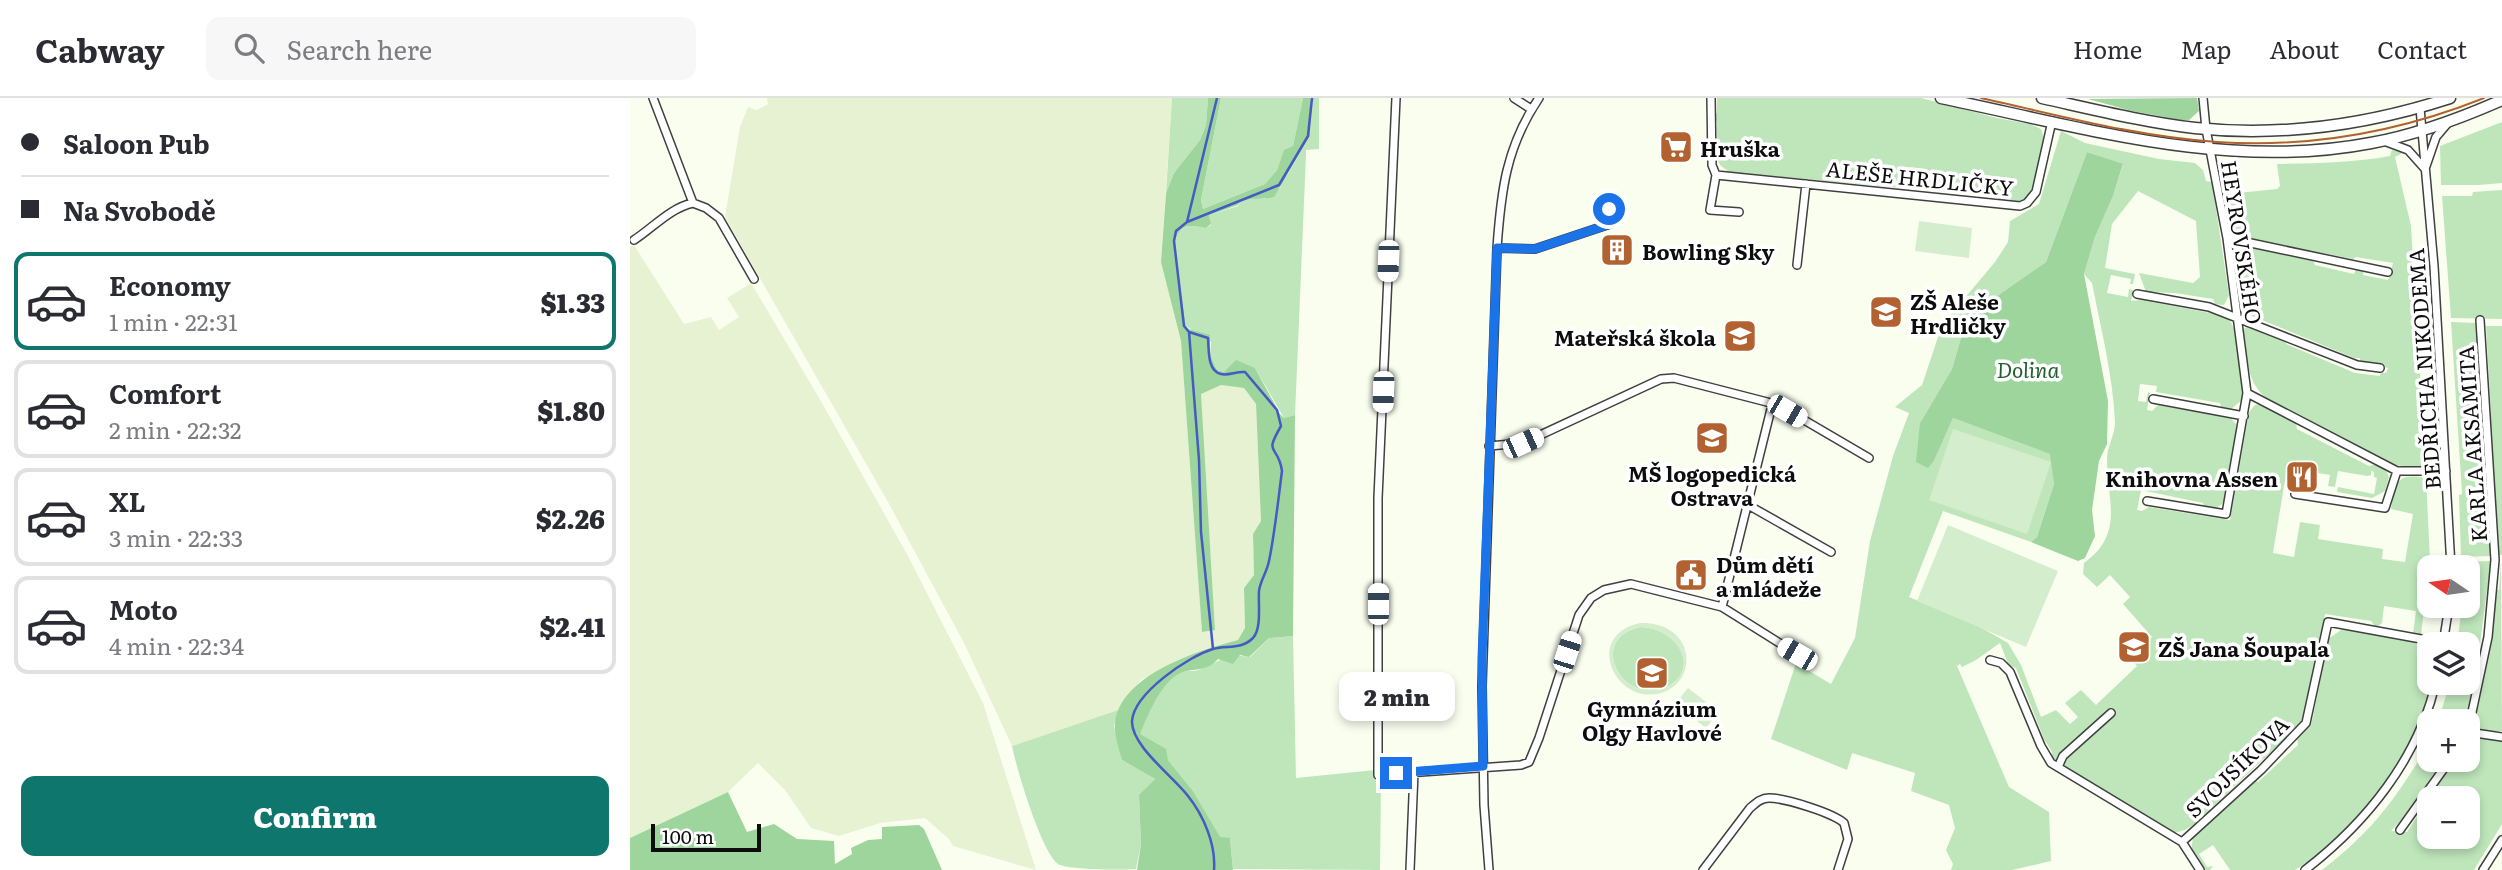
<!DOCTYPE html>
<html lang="en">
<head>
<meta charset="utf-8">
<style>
  :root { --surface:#fff; --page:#f7f7f7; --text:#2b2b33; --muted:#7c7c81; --line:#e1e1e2; --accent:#0f766e }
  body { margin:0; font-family:Literata,serif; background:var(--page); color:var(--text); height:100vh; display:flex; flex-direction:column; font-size:26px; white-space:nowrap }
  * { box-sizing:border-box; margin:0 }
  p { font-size:23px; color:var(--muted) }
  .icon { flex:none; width:38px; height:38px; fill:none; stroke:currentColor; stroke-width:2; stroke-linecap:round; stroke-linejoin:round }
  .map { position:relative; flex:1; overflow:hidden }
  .sheet { display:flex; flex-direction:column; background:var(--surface); width:630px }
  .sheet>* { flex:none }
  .guide { display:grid; align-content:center; height:154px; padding:0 21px; background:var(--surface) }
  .needle { width:46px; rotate:283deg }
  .tools { position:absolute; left:1787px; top:457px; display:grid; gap:14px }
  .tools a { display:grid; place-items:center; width:63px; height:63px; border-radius:14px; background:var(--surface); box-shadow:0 4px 10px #0003; font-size:35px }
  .scale { position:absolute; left:21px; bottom:18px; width:110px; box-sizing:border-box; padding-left:7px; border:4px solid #0d0d0d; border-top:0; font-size:19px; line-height:24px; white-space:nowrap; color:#0d0d0d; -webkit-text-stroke:5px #fff; paint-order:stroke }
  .end { position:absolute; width:32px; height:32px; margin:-16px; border:9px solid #1a73e8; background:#fff; box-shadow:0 0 0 4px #fff }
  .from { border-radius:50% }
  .bubble { position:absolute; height:49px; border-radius:14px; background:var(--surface); box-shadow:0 4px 10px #0003; font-size:23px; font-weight:800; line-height:49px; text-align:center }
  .car { position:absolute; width:21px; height:42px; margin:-21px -10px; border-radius:9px; box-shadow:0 0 5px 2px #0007; background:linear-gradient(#fff 24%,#345 0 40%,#fff 0 76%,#345 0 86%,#fff 0) }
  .guide b { display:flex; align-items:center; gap:24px; height:66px; font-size:26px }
  .guide b+b { border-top:2px solid var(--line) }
  .guide i { width:18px; height:18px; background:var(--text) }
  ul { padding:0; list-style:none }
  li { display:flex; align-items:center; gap:21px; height:98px; margin:0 14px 10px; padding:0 7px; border:4px solid var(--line); border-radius:14px }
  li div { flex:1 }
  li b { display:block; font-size:26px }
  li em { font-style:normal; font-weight:800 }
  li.active { border-color:var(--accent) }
  li>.icon { width:63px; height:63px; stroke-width:1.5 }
  .primary-button { display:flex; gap:14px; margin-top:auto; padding:14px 21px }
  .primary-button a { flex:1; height:80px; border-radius:14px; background:var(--accent); color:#fff; font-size:28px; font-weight:800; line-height:80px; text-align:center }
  header { display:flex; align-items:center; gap:42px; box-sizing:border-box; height:98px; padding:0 35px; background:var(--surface); border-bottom:2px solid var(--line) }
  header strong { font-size:33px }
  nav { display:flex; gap:38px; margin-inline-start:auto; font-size:24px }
  .search { width:490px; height:63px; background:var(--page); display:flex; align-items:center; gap:18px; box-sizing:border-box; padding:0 24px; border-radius:14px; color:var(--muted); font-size:26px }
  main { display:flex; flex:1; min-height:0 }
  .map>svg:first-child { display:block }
  .farmland { fill:#e6f2d1 }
  .green { fill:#bfe6bb; fill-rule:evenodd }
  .forest { fill:#9dd59c }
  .pitch { fill:#d4edcc; fill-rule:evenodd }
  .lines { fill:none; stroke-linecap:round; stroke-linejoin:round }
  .stream { stroke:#455ac2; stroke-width:2.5 }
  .minor-casing { stroke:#404040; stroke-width:10 }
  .tertiary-casing { stroke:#404040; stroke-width:13 }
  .minor { stroke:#fff; stroke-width:7 }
  .tertiary { stroke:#fff; stroke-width:10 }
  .tram { stroke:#b26231; stroke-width:2 }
  .route { stroke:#1a73e8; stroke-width:9 }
  .labels { text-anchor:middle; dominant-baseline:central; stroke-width:7; stroke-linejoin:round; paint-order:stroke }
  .poi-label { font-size:21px; font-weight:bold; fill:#0d0d0d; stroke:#fff; text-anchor:start }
  .street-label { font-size:21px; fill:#0d0d0d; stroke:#fff }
  .park-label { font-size:21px; font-style:italic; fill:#236031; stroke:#fff }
</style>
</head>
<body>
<header>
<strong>Cabway</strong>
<div class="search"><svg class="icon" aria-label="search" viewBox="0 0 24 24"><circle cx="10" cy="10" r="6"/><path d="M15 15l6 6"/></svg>Search here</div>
<nav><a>Home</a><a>Map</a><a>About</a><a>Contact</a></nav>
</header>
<main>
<section class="sheet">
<div class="guide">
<b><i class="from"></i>Saloon Pub</b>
<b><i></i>Na Svobodě</b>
</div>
<ul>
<li class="active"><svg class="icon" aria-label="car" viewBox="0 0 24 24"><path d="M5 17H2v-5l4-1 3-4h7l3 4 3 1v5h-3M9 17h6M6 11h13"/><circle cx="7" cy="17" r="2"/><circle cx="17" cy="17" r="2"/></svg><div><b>Economy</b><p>1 min · 22:31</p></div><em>$1.33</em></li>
<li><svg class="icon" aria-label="car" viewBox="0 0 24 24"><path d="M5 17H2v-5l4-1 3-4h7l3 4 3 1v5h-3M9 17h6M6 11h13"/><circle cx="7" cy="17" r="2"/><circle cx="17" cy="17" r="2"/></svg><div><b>Comfort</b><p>2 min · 22:32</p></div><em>$1.80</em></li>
<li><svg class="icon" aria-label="car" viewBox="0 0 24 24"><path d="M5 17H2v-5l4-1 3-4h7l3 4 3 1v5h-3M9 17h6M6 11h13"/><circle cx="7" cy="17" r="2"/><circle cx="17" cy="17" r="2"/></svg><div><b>XL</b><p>3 min · 22:33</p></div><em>$2.26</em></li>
<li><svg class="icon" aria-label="car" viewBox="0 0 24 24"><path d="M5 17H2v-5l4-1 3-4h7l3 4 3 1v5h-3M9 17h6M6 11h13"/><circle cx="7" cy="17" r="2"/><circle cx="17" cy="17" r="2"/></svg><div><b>Moto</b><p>4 min · 22:34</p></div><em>$2.41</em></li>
</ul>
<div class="primary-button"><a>Confirm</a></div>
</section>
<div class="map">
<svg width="1872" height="772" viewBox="0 0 1872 772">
  <rect width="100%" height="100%" fill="#fafeef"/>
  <path class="farmland" d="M 137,0 L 542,0 L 531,163 L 551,243 L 572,534 L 585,532 L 570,296 L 591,287 L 614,290 L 626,306 L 631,423 L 623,436 L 624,477 L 614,490 L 615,531 L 608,542 L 588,547 L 511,582 L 488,612 L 382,648 L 334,545 L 258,404 L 95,119 L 110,29 L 118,9 L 127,12 L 138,6 Z
    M 4,147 L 54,226 L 81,219 L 89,232 L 109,219 L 97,200 L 121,185 L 188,298 L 278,458 L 353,605 L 406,772 L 323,748 L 319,741 L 295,720 L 250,725 L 209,738 L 181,730 L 155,692 L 128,665 L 98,694 L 0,740 L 0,149 Z"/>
  <path class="green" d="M 542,0 L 578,0 L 576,27 L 570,42 L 544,75 L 536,95 Z
    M 591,0 L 673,0 L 663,48 L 654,53 L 647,72 L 635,86 L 573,111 L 571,102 Z
    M 680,0 L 689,0 L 689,51 L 676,52 L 676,57 L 665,317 L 654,320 L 625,270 L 601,269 L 594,274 L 587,272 L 580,257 L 581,244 L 556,228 L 544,145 C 552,125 556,127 576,130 L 581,127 L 579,117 L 608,108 L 611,103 L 624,99 L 635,101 L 650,90 L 652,83 L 658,76 L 680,38 Z
    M 1087,0 L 1291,0 L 1367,20 L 1400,26 L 1411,31 L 1414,40 L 1401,96 C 1392,105 1382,105 1370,104 L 1369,98 L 1276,84 L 1272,90 L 1099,74 L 1090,67 L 1084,54 L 1087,52 L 1087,24 L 1084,17 L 1087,15 Z
    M 1872,24 L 1872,85 L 1849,87 L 1811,87 L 1810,48 Z
    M 1431,33 L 1455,45 L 1529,61 L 1565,65 L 1573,72 L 1576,83 L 1582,84 L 1599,197 L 1594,207 L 1585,206 L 1583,201 L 1545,195 L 1516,194 L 1509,175 L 1563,185 L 1570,179 L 1566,123 L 1508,93 L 1482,126 L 1475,170 L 1505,176 L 1503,186 L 1500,186 L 1501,181 L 1481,177 L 1477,195 L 1498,199 L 1499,191 L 1503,192 L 1501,203 L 1511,202 L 1596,218 C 1610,230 1615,284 1612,302 L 1600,312 L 1592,311 L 1590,305 L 1526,294 L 1527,288 L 1510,286 L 1508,303 L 1516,304 L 1518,294 L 1520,295 L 1517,312 L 1522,313 L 1528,307 L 1601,320 L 1609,330 L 1596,401 C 1590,410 1585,411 1574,410 L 1573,405 L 1511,392 L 1507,412 L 1512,413 L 1519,409 L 1600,422 L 1619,314 L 1625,307 L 1632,306 L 1663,322 L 1666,325 L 1667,331 L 1739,368 L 1747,366 L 1755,370 L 1759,379 L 1755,393 L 1742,400 L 1707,394 L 1708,389 L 1744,396 L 1747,380 L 1744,379 L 1744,374 L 1741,373 L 1741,377 L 1737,378 L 1708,373 L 1705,389 L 1698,388 L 1700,377 L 1657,370 L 1643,455 L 1664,459 L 1670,424 L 1690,427 L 1688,441 L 1753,451 L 1752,461 L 1775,464 L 1783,416 L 1761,411 C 1765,385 1766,374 1796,380 L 1800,462 L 1791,537 L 1783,536 L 1786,513 L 1754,508 L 1752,525 L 1746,530 L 1741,523 L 1695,516 L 1677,612 L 1669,628 L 1563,727 C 1555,732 1551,735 1540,734 L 1421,660 L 1422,654 L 1414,641 L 1386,570 L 1379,568 L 1370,545 L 1346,562 L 1332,569 L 1330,566 L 1327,568 L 1379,689 L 1419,714 L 1421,763 L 1382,772 L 1321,772 L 1323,766 L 1316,752 L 1325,730 L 1319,707 L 1281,693 L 1285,675 L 1222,655 L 1217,672 L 1141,641 L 1166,565 L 1201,586 L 1225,540 L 1240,443 L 1263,358 L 1279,315 L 1265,309 L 1292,287 L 1312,227 L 1365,164 L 1378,144 L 1380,123 L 1409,106 ZM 1457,54 L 1493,67 L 1483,98 L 1465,139 L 1454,176 L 1462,185 C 1471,231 1483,278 1485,324 C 1485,337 1477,348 1477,361 C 1477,403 1495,435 1454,465 L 1453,476 L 1467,489 L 1480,477 L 1500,499 L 1493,506 L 1522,539 L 1500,560 L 1507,568 L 1466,607 L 1451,592 L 1435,605 L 1448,619 L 1440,626 L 1426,612 L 1411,619 L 1391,567 L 1378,545 L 1350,529 L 1279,499 L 1313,413 L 1401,444 L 1407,439 L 1424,386 L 1421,356 L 1323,320 L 1304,363 L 1298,369 L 1290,325 L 1322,271 L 1331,240 L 1360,203 L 1416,164 Z
    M 1762,52 L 1775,54 L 1765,59 L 1781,128 L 1796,369 L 1792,370 L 1765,367 L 1639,302 C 1614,284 1619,259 1613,232 L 1618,227 L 1655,241 L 1656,246 L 1725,275 L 1750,278 L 1751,274 L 1756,275 L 1758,270 L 1730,263 L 1730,260 L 1724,260 L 1615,215 L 1609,207 L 1601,151 L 1605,147 L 1610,146 L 1682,160 L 1685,167 L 1724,176 L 1726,171 L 1734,172 L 1733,177 L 1758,182 L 1763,165 L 1726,159 L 1723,161 L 1607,138 L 1596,125 L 1592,100 L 1597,96 L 1647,91 L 1650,88 L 1647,66 C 1686,65 1722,65 1760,58 Z
    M 1872,92 L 1872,221 L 1821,220 L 1812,98 L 1842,98 L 1843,94 Z
    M 1821,224 L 1847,225 L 1862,458 L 1831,459 L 1829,397 L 1832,396 Z
    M 1856,228 L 1872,228 L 1872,457 L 1868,457 L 1858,317 L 1861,316 Z
    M 1861,463 L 1842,605 L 1835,623 L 1808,623 L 1820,585 L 1838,584 L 1838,546 L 1827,546 L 1832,508 L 1838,508 L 1838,469 L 1831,469 L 1831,464 Z
    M 1871,463 L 1872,633 L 1862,633 L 1861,635 L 1848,633 L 1844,624 L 1856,560 L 1864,492 L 1869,492 Z
    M 1010,529 C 1051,530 1072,575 1034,590 C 991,606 957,541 1010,529 Z
    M 1711,532 C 1731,533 1785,539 1799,553 C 1799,564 1800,576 1799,586 C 1788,655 1725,736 1665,772 L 1600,772 L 1583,747 L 1569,756 L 1577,769 L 1583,768 L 1580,772 L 1572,772 L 1561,754 L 1563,739 L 1624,682 L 1628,684 L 1668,647 L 1667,640 L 1681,626 L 1683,619 L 1698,541 Z
    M 663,538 L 666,680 L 745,672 L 746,681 L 751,681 L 750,772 L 603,771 L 600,740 L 590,740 L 563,693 L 538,662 L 509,636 C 518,617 531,583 552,574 C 557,572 563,574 568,572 C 589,565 594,555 620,559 L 639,540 Z
    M 488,612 L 484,628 L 492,662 L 525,681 L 509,698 L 511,746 L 506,771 C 490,772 445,772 430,767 C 413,760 386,669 382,648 Z
    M 1838,641 L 1872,641 L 1872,726 L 1844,772 L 1692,772 C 1742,734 1768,698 1799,645 L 1799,662 L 1817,662 L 1774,719 L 1761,733 L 1777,734 L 1823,662 L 1838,662 ZM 1799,700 L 1838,700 L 1838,738 L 1799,738 Z"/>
  <path class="forest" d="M 578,0 L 591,0 L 571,102 L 573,111 L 635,86 L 647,72 L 654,52 L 663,48 L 673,0 L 680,0 L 680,38 L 644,99 C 632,102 623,99 611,103 L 608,107 L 579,117 L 581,126 L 576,130 C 556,127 552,125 544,145 L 556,228 L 559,231 L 580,237 L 580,257 L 587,272 L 594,274 L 606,262 L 625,270 L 650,316 L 654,320 L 665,317 L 663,538 L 639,540 L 619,559 L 610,557 L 603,566 L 588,561 C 578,573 567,570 553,574 C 532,581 518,617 510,636 L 536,651 L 538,662 L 563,693 L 590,739 L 600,740 L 603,772 L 507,772 L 511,746 L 509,697 L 525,681 L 492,662 C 489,651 484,637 485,625 C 490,577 569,552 608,542 L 615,530 L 614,490 L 624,477 L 623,436 L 631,423 L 626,306 L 614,290 L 591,287 L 571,296 L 585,532 L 572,534 L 551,243 L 531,164 L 536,95 L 544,75 L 570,42 L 576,27 Z
    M 1567,0 L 1569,13 L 1559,22 L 1551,22 L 1502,13 L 1458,1 Z
    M 1457,54 L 1493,66 L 1483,98 L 1465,139 L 1454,176 L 1478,303 L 1477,346 L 1469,363 L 1462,412 L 1465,438 L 1455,460 L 1448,463 L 1401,444 L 1407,439 L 1424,386 L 1420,356 L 1323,320 L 1304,363 L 1298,370 L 1286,364 L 1290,325 L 1322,271 L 1331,240 L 1360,203 L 1416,164 Z
    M 98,694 L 117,734 L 144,726 L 167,741 L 204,743 L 205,766 L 222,756 L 221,750 L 238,742 L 252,741 L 252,729 L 289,727 L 294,731 L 312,772 L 0,772 L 0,740 Z"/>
  <path class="pitch" d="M 1289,123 L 1342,130 L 1339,160 L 1285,153 Z
    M 1323,331 L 1421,364 L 1397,436 L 1299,402 Z
    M 1318,427 L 1428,473 L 1396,549 L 1287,503 Z
    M 1010,525 C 1021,525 1031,526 1041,533 C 1064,548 1061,584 1034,594 C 987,611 951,538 1010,525 ZM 1010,529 C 1051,530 1072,575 1034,590 C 991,606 957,541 1010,529 Z
    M 1058,590 L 1089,614 L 1076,630 L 1045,606 Z"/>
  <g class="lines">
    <path class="stream" d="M 557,124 L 587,0
      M 559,234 L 569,362 L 571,434 L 583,551
      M 584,772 C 586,747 574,718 558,698 C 544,679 501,648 502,623 C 504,595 559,558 583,551 C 597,547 611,552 623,540 C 632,530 628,506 629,493 C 630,483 637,474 639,463 C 645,434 648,403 652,373 C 648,345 633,359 651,328 L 647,312 L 615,274 C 607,273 598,278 591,276 C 577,273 579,251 578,240 L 559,234 L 554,228 L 544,143 L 546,133 L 557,124 L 649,87 L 678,38 L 682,0"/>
    <defs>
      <path id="minor" d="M 23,0 L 63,105 L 76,110 L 89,120 L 124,181
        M 766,0 L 748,400 L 748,677 L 891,667 L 899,664 L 909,640 L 949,517 L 961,500 L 974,492 L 1001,486 L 1092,509 L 1167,556
        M 884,0 L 901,11
        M 1081,0 L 1082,67 L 1086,77 L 1080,112 L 1109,114
        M 1790,10 L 1804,168 L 1821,469
        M 1754,43 L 1778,52 L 1795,71
        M 1796,68 L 1806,39 L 1817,26
        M 1086,77 L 1390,108 L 1397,105 L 1406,94 L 1422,23
        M 1597,140 L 1758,174
        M 4,142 C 24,129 40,110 63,105
        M 867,150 L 905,151 L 983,125 L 975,98
        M 1167,167 L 1176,86
        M 1507,196 L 1579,209 L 1727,267 L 1750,270
        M 1617,295 L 1767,373 L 1816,373
        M 1523,301 L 1614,318
        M 859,348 L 893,345 L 1031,281 L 1044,280 L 1137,304 L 1157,312 L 1239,360
        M 1665,396 L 1755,410 L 1767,373
        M 1517,403 L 1596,416 L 1617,295 L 1597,140 L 1576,31 L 1573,0
        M 1118,407 L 1201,454
        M 1092,509 L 1142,307
        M 1813,546 L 1819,508
        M 1360,562 L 1371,565 L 1380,574 L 1411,648 L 1421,665 L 1552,744 L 1570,772
        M 1838,633 L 1858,539 L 1865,462 L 1850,222
        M 1838,634 L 1872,639
        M 1428,669 L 1433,658 L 1481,615
        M 1770,732 L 1820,662
        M 1552,744 L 1631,672 L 1676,625 L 1698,524 L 1813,545
        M 780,772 L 784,674
        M 859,772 L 854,707 L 852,588 L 867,150 C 871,93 876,49 909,0
        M 1073,772 L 1120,710 C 1126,705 1131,700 1139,700 C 1155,700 1203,715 1214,725 L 1218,741 L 1208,772
        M 1675,772 C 1736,725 1788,661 1806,584
        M 1853,772 L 1872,742"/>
      <path id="tertiary" d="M 1311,0 C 1452,29 1596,73 1741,45 C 1786,37 1831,20 1872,2
        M 1412,0 C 1462,11 1514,24 1565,30 C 1652,39 1737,27 1820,0"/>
    </defs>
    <use href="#minor" class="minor-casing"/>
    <use href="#tertiary" class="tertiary-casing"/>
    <use href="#minor" class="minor"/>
    <use href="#tertiary" class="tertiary"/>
    <path class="tram" d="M 1351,0 C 1428,17 1508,39 1587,44 C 1679,50 1769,34 1854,0"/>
  </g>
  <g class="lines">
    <path class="route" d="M 766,675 L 853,668 L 852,560 L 867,150 L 905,151 L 983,125 L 979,111"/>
  </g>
  <defs>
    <symbol id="supermarket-square" viewBox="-11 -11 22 22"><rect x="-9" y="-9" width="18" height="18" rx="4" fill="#b26231" stroke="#fff"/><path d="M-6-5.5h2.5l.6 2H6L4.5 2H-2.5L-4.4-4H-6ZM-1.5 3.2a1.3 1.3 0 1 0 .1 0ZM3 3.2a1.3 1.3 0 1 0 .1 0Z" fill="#fff"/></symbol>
    <symbol id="building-square" viewBox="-11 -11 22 22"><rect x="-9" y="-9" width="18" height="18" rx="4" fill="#b26231" stroke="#fff"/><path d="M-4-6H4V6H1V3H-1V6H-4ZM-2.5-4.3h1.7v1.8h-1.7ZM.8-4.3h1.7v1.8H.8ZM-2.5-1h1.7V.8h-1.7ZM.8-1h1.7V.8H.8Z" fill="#fff"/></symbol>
    <symbol id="school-square" viewBox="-11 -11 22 22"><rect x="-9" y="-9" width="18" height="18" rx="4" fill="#b26231" stroke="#fff"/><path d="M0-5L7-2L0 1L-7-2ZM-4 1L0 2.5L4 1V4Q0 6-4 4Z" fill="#fff"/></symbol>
    <symbol id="restaurant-square" viewBox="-11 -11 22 22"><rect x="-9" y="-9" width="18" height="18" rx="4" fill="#b26231" stroke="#fff"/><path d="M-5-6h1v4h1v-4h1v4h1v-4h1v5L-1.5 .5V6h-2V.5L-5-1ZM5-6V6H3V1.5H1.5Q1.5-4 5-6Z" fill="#fff"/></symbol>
    <symbol id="civic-square" viewBox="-11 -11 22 22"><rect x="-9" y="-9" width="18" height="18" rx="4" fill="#b26231" stroke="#fff"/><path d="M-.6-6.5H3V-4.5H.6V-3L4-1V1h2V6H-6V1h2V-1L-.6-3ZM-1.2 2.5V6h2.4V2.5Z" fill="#fff"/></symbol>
  </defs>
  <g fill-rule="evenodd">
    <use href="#supermarket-square" x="1027" y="30" width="38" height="38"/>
    <use href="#building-square" x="968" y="133" width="38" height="38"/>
    <use href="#school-square" x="1237" y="195" width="38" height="38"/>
    <use href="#school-square" x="1091" y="219" width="38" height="38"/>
    <use href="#school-square" x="1063" y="321" width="38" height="38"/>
    <use href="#restaurant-square" x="1653" y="360" width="38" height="38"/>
    <use href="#civic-square" x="1042" y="458" width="38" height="38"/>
    <use href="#school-square" x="1485" y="530" width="38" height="38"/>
    <use href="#school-square" x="1003" y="556" width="38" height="38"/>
  </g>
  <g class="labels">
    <g class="poi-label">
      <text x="1070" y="49">Hruška</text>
      <text x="1012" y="152">Bowling Sky</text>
      <text x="1280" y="202">ZŠ Aleše<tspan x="1280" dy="24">Hrdličky</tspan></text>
      <text x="1086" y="238" text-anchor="end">Mateřská škola</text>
      <text x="1082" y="374" text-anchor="middle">MŠ logopedická<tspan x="1082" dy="24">Ostrava</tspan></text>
      <text x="1648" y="379" text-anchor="end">Knihovna Assen</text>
      <text x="1086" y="465">Dům dětí<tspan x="1086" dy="24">a mládeže</tspan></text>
      <text x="1528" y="549">ZŠ Jana Šoupala</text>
      <text x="1022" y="609" text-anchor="middle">Gymnázium<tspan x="1022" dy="24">Olgy Havlové</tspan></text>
    </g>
    <g class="street-label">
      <text transform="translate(1290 79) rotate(6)">ALEŠE HRDLIČKY</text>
      <text transform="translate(1613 144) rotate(81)">HEYROVSKÉHO</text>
      <text transform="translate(1793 271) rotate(-94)">BEDŘICHA NIKODEMA</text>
      <text transform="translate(1841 346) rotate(-94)">KARLA AKSAMITA</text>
      <text transform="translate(1606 668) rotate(-44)">SVOJSÍKOVA</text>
    </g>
    <g class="park-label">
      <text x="1398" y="270">Dolina</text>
    </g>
  </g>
</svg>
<div class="tools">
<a><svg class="needle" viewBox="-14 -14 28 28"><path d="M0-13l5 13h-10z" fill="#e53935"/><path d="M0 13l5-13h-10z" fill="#7c7c81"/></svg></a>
<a><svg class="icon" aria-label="layers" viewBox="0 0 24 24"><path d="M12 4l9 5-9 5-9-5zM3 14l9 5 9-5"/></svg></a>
<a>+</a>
<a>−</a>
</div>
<div class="scale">100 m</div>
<i class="end from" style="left:979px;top:111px"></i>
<i class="end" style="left:766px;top:675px"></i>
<div class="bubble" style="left:709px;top:574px;width:116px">2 min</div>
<i class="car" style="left:758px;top:163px;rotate:182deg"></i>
<i class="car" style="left:753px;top:294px;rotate:182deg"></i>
<i class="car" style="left:1157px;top:313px;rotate:120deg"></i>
<i class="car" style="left:893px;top:345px;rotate:66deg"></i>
<i class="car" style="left:748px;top:506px;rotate:0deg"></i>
<i class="car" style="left:937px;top:554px;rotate:18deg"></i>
<i class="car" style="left:1167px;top:556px;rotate:300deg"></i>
</div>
</main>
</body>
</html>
